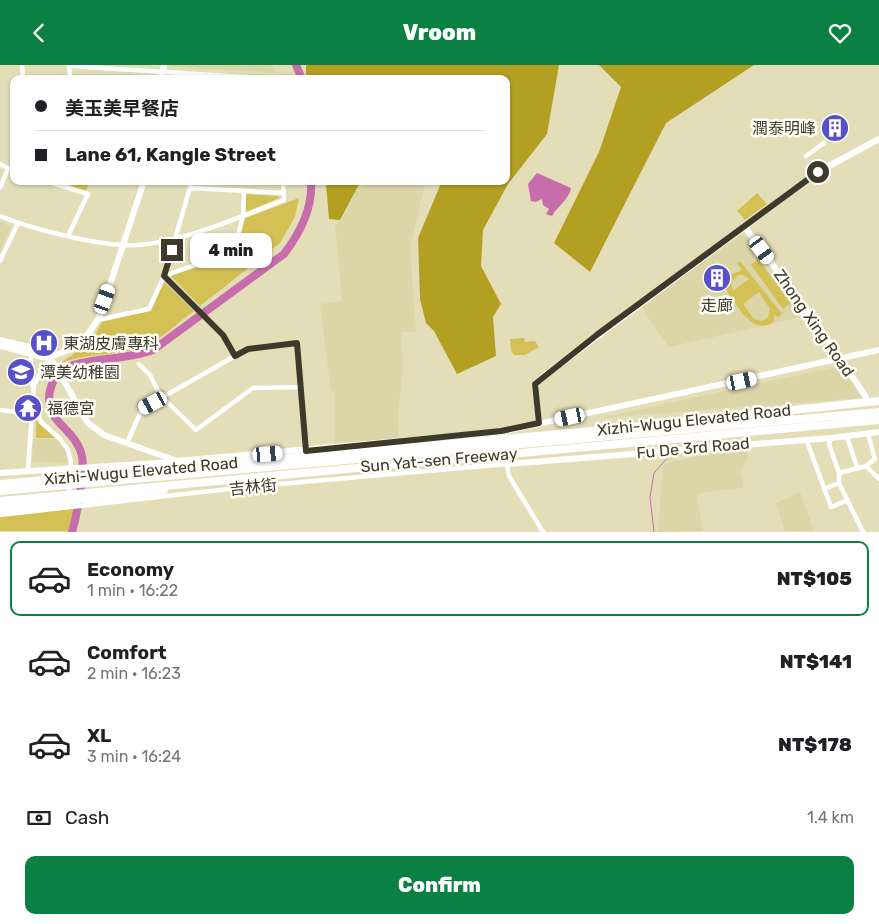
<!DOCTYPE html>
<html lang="en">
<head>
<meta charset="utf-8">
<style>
  :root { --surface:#fff; --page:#f2f2f2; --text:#202124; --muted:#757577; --line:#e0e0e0; --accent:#0b8043 }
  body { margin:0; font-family:Rubik,"Noto Sans TC",sans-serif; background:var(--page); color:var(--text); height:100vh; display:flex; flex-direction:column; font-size:19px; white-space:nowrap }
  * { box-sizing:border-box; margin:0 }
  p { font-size:16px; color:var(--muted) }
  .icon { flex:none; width:28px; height:28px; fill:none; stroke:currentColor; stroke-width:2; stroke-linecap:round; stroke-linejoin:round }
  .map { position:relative; height:467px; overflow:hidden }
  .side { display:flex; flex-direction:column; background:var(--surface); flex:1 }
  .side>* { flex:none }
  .guide { position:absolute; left:10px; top:10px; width:500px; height:110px; border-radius:10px; box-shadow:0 1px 4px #0004; display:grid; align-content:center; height:110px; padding:0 25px; background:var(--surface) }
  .end { position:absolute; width:22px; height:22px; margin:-11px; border:6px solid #3d3a2b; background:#fff; box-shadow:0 0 0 2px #fff }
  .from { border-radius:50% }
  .bubble { position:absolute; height:35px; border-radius:10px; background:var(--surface); box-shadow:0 1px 4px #0004; font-size:16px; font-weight:800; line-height:35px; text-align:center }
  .car { position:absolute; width:15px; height:30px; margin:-15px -8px; border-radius:6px; box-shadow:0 0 4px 1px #0007; background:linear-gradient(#fff 24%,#345 0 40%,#fff 0 76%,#345 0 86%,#fff 0) }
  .guide b { display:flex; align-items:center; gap:18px; height:48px; font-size:19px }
  .guide b+b { border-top:1px solid var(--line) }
  .guide i { width:12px; height:12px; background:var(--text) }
  ul { padding:9px 0 0; list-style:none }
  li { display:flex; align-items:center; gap:15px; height:75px; margin:0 10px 8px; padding:0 15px; border:2px solid transparent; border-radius:10px }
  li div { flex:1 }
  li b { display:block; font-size:19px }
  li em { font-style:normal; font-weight:800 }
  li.selected { border-color:var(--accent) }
  li>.icon { width:45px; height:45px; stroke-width:1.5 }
  .pay { display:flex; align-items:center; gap:12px; height:55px; padding:0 25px; font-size:19px }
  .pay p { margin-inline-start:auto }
  .primary-button { display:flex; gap:10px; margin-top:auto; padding:10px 25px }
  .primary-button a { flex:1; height:58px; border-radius:10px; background:var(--accent); color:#fff; font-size:20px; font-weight:800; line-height:58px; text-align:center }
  header { display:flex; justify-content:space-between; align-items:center; height:65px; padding:0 25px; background:var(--accent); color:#fff; font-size:22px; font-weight:800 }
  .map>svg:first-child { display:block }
  .built { fill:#dcd5a7 }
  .green { fill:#d4c155; fill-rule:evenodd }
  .forest { fill:#b39f22 }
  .water { fill:#c76dac }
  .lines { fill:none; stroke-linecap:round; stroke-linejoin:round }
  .stream { stroke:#c76dac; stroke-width:1 }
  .river { stroke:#c76dac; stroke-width:8 }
  .street { stroke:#fff; stroke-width:4.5 }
  .secondary { stroke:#fff; stroke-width:6 }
  .highway { stroke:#fff; stroke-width:8 }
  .route { stroke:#3d3a2b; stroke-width:6 }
  .labels { text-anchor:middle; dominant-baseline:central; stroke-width:5; stroke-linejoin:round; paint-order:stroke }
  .poi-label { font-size:16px; fill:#3d3a2b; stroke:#fffef6; text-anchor:start }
  .street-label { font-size:16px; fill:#3d3a2b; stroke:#fffef6 }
</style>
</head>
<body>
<header><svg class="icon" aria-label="back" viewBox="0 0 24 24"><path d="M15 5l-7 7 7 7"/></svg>Vroom<svg class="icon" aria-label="heart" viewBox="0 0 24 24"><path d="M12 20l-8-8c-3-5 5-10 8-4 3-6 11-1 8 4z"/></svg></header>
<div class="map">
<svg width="879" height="467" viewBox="0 0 879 467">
  <rect width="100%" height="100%" fill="#e4deb8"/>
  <path class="built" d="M 273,0 L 276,8 L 170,1 L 170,0 Z
    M 368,116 L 424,116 L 425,119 L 410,183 L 416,267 L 401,267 L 403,304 L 398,347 L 399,368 L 395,375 L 335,380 L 334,327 L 331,326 L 320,239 L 342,236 L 335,160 L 341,156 L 356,126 Z
    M 0,157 L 11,162 L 0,186 Z
    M 743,169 L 762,191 L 758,194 L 802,252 L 669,282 L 645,248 L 643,242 L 670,220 Z
    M 841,301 L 862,333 L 600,353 Z
    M 33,374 L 57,374 L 65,384 L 68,398 L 32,397 Z
    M 745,380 L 748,393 L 740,407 L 744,422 L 697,429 L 703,466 L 658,467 L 663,399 Z
    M 800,427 L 814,466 L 785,466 L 776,438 Z"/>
  <path class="green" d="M 63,116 L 90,116 L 86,126 L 63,119 Z
    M 757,128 L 767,139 L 745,155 L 737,146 Z
    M 246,129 L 278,131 L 279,133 L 246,147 Z
    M 299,133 L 295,152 L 280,178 L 200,241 L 171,211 L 235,188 L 245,153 Z
    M 758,194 L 791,238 L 783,244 L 751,200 Z
    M 740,196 L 782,249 L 779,252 L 774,250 L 774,256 C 753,274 735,237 725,223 L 728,211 L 742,205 L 737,198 ZM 738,210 L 743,210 L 749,214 L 733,226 L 731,217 ZM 759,227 L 770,244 L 768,252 L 762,256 L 754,254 L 743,239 Z
    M 164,217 L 194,246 C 176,259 158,278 136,284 C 110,291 84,288 59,299 L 91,277 L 102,257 L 151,245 Z
    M 524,273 L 525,277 L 535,276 L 539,282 L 525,290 L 514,290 L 511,286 L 510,274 Z
    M 36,355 L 55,373 L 36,373 Z
    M 69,443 L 75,445 L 69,466 L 0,466 L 0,451 Z"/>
  <path class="forest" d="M 306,0 L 559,0 L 547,69 L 508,119 L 483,165 L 481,201 L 501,239 L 493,252 L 496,291 L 457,309 L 434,266 L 426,258 L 420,234 L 418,173 L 442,116 L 506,116 L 506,14 L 306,14 Z
    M 599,0 L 754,0 L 666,58 L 590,207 L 554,178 L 599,87 L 621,22 Z
    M 321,116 L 361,116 L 340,155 L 329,154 L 326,119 Z"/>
  <path class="water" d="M 537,108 L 571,123 C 570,133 557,142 552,151 L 546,149 L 549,144 L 543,140 L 542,134 L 536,137 L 531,136 L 528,119 Z"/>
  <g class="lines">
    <path class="stream" d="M 654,467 L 650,432 L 654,408 L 670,390"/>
    <path class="river" d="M 296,0 L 302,14
      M 72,467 C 77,450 85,407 82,391 C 75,360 38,357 52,319 C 55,311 62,304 70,301 C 97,292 126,295 153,285 L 284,189 C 300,168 313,143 311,116"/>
    <path class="street" d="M 22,0 L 23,14
      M 69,0 L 70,14
      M 70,1 L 275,14
      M 806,91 L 824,78
      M 0,99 L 14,106
      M 46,116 L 88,129 L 68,171
      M 0,123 L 8,104
      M 191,123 L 284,128
      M 0,151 C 33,164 87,178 123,180 C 170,183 240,152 284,135 L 283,116
      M 0,196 L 18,158
      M 164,211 L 234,186 L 243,151 L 244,127
      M 97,255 L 149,244 L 164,211 L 192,116
      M 31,289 L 30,315 L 33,322
      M 235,291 L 248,284 L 297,278 L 306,385
      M 139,299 L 150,310 L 160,330 L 196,365 L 253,323 L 299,322
      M 33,333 L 41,357 L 60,374 L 68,385 L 71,397 L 69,431
      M 0,345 L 31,349
      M 847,372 L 857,402
      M 831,373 L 829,379 L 839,408
      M 127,378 L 142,344 L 235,291 L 223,270 L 164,211
      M 808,379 L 831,442 L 848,435
      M 866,401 L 875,394 L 868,369
      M 866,401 L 879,414
      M 28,405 L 34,319 L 50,292
      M 839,418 L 863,467
      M 824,424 L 839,418 L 839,408 L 866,401
      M 0,450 L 246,422 L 507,399 L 509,411 L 543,467"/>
    <path class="secondary" d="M 161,14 L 164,0
      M 744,161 L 817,259 L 866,332
      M 0,275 L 45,286 L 50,292 L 88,358 L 104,370 L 177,396 L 501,367 L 879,285
      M 0,281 L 42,292 L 50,292 L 71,284 L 85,273 L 99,253 L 144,116
      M 539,359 L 535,319 L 544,311 L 818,107 L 879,74
      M 507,399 L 831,373 L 879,367
      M 0,408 L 173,397"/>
    <path class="highway" d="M 0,419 L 593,366 L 879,336
      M 0,426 L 879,347
      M 0,436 L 879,355
      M 0,444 L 164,425"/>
  </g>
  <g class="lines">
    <path class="route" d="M 172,185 L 164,211 L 223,270 L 235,291 L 248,284 L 297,278 L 306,386 L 501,366 L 539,358 L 535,319 L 598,269 L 818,107"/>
  </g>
  <defs>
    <symbol id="building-disc" viewBox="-11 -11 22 22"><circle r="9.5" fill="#5651c9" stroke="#fffef6"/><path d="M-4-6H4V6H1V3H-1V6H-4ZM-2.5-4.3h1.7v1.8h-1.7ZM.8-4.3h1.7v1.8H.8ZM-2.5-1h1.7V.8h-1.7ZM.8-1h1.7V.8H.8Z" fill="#fff"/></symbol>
    <symbol id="hospital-disc" viewBox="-11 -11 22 22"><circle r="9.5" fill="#5651c9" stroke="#fffef6"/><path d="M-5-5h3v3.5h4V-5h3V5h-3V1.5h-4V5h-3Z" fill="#fff"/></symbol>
    <symbol id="school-disc" viewBox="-11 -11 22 22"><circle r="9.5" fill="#5651c9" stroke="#fffef6"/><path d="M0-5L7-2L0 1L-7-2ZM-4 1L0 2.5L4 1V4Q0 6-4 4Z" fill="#fff"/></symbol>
    <symbol id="temple-disc" viewBox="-11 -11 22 22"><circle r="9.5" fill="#5651c9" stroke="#fffef6"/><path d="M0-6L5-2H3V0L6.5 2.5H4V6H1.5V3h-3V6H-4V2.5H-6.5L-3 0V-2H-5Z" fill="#fff"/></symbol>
  </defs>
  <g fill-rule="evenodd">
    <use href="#building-disc" x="819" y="47" width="32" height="32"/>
    <use href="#building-disc" x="701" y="197" width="32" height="32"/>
    <use href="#hospital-disc" x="28" y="262" width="32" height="32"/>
    <use href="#school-disc" x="5" y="291" width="32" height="32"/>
    <use href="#temple-disc" x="12" y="327" width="32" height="32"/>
  </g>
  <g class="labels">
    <g class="poi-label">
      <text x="816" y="63" text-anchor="end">潤泰明峰</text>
      <text x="717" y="240" text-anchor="middle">走廊</text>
      <text x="63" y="278">東湖皮膚專科</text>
      <text x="40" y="307">潭美幼稚園</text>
      <text x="47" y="343">福德宮</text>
    </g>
    <g class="street-label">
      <text transform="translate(814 258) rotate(55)">Zhong Xing Road</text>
      <text transform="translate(694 355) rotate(-6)">Xizhi-Wugu Elevated Road</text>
      <text transform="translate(693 383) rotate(-5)">Fu De 3rd Road</text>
      <text transform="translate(439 395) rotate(-5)">Sun Yat-sen Freeway</text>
      <text transform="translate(141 406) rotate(-5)">Xizhi-Wugu Elevated Road</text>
      <text transform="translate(253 422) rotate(-6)">吉林街</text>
    </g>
  </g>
</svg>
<i class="end from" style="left:818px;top:107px"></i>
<i class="end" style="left:172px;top:185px"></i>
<div class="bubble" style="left:190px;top:168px;width:82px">4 min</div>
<i class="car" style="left:762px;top:185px;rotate:144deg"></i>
<i class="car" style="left:105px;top:234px;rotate:20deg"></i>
<i class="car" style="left:742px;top:316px;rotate:78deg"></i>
<i class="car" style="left:153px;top:338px;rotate:242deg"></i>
<i class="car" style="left:570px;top:352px;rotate:258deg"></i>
<i class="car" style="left:268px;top:389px;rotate:85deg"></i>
<div class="guide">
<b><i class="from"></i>美玉美早餐店</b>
<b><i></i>Lane 61, Kangle Street</b>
</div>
</div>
<section class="side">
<ul>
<li class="selected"><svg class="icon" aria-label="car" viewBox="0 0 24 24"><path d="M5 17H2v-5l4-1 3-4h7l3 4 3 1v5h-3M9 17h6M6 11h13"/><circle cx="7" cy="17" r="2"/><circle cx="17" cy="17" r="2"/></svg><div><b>Economy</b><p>1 min · 16:22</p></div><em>NT$105</em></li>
<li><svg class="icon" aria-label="car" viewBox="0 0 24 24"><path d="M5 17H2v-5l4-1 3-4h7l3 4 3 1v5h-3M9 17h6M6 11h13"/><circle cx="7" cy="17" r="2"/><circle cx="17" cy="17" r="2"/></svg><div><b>Comfort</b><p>2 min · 16:23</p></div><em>NT$141</em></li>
<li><svg class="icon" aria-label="car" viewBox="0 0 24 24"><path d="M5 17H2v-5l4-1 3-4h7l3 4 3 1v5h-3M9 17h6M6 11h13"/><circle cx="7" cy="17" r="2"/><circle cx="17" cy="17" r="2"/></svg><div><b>XL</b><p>3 min · 16:24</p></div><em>NT$178</em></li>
</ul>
<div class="pay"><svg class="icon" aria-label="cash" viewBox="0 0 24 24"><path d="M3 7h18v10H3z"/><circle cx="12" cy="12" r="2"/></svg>Cash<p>1.4 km</p></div>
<div class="primary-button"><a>Confirm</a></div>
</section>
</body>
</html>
